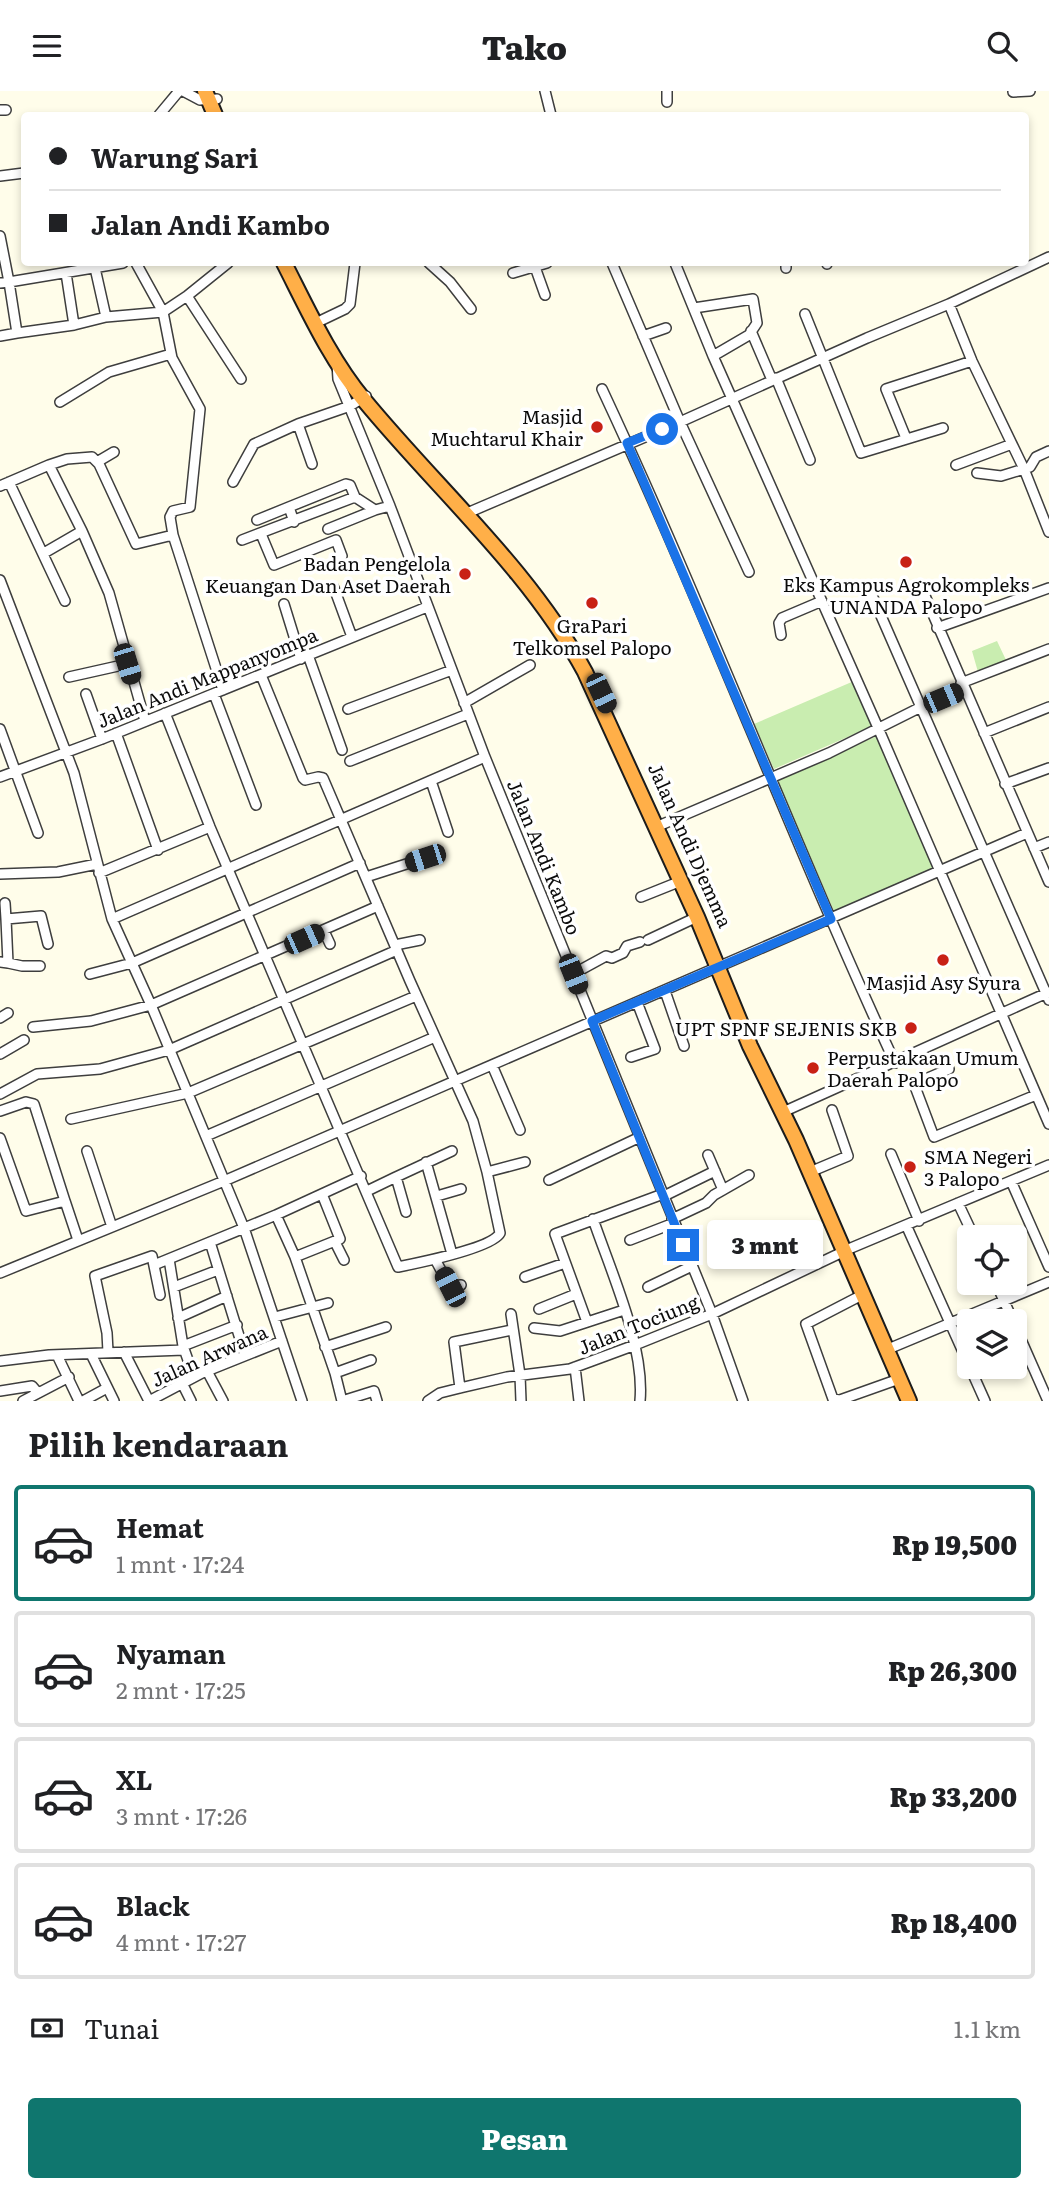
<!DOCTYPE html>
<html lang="id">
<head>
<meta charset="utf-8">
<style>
  :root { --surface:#fff; --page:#f2f2f2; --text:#202124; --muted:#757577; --line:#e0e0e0; --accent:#0f766e }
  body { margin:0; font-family:Literata,serif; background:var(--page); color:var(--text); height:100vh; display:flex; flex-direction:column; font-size:26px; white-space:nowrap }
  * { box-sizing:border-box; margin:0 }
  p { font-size:23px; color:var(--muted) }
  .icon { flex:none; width:38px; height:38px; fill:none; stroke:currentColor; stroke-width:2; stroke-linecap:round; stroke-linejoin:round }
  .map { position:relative; height:1310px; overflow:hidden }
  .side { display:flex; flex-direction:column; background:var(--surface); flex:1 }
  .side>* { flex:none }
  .hud { position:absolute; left:21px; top:21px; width:1008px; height:154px; border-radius:7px; box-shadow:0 4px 10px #0003; display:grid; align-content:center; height:154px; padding:0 28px; background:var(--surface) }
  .fabs { position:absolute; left:957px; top:1134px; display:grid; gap:14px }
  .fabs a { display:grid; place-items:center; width:70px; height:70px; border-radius:7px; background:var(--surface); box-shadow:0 4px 10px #0003; font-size:35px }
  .end { position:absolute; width:32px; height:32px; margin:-16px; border:9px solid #1a73e8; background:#fff; box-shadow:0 0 0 4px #fff }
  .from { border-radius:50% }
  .bubble { position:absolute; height:49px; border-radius:7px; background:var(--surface); box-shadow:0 4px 10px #0003; font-size:23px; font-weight:800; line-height:49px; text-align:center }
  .car { position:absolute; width:21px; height:42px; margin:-21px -10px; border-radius:9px; box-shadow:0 0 5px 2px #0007; background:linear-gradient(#222 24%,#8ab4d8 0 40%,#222 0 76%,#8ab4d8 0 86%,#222 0) }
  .hud b { display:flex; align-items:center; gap:24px; height:66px; font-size:26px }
  .hud b+b { border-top:2px solid var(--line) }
  .hud i { width:18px; height:18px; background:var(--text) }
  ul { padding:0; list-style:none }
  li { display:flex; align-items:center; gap:21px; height:116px; margin:0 14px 10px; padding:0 14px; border:4px solid var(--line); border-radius:7px }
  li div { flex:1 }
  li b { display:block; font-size:26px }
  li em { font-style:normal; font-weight:800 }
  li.current { border-color:var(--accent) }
  li>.icon { width:63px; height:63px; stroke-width:1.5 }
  h2 { padding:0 28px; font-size:32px; line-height:84px }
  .pay { display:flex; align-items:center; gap:18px; height:77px; padding:0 28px; font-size:26px }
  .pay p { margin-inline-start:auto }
  .action { display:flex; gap:14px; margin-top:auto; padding:14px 28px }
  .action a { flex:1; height:80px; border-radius:7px; background:var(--accent); color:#fff; font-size:28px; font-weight:800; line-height:80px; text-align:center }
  header { display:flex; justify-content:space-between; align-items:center; height:91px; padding:0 28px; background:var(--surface); font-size:32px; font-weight:800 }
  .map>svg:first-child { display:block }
  .green { fill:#c9edb0 }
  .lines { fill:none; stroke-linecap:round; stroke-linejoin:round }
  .minor-casing { stroke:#3e3e3e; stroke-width:12 }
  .highway-casing { stroke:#1c1c1c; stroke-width:18 }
  .minor { stroke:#fff; stroke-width:9 }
  .highway { stroke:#ffaf48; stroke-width:14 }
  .route { stroke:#1a73e8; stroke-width:9 }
  .poi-dot { fill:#c82116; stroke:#fff; stroke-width:2.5 }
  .labels { text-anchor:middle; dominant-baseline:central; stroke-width:7; stroke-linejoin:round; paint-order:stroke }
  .poi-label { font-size:19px; fill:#0b0b0b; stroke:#fff; text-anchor:end }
  .street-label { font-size:19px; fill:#0b0b0b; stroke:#fff }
</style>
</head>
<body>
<header><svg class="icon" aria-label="menu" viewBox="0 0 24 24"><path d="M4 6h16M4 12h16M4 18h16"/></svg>Tako<svg class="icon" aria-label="search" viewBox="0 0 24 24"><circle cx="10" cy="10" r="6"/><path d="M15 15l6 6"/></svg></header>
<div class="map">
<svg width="1049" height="1310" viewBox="0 0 1049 1310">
  <rect width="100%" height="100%" fill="#fffdea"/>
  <path class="green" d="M 997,550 L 1006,569 L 978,581 L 972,560 Z
    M 854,590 L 873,635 L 774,678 L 754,633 Z
    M 877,645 L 934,777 L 834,820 L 776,688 Z"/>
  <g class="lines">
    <defs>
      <path id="minor" d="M 183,0 L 200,9 L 217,8
        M 545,0 L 551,24
        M 1013,1 L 1030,0
        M 667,11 L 667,0
        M 0,19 L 6,19
        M 159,24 L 179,0
        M 0,85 L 24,82
        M 0,145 L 9,191 L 0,192
        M 136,172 L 163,221 L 172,267 L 200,318 L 190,416 L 173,420 L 170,426 L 173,444 L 223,599
        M 429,172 L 450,191 L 471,218
        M 612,172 L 680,331 L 749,481
        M 675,172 L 713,265 L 879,639 L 1049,1033
        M 827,173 L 827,172
        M 535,176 L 545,204
        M 95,177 L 106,226
        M 786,177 L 786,172
        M 66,182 L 74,234
        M 513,182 L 547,172
        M 187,205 L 241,288
        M 949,213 L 972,270 L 1024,378 L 1049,441
        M 694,217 L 753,208 L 757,232 L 749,244 L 713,265
        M 805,223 L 861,362 L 943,337
        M 322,229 L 345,218 L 350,213 L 355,172
        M 751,240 L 772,289
        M 17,242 L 74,234 L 106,226 L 163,221 L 187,205 L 228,172
        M 0,245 L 17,242 L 9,191 L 123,172
        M 643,245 L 666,237
        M 337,273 L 338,288 L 390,415 L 485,666 L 712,1223 L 743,1310
        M 776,287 L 810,369
        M 602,298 C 706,520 792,749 895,972
        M 60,311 L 109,281 L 171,263
        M 298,333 L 312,373
        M 906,347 L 886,298 L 972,270
        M 97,371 L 114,361
        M 49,374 L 67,368 L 92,366 L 99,373 L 136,453 L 173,444
        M 956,374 L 1012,353
        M 977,382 L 1001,385 L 1024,378 L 1030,376 L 1036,366 L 1049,360
        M 9,391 L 65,510
        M 233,391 L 254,353 L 298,333 L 350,315 L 366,305
        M 0,395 L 49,374 L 82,440 L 109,502 L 145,630
        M 465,423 L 680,331 L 867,247 L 949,213 L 1049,166
        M 257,429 L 289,416
        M 294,431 L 289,416 L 346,393 L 350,394 L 355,406
        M 328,438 L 375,419
        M 261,443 L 274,474 L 336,449 L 342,465
        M 242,449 L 355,406 L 375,419 L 390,415
        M 44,462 L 82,440
        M 0,489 L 74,682 L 112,828 L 151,914 L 244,1137 L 302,1310
        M 334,497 L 352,546
        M 922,498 L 1049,791
        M 871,502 L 1049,909
        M 284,513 L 301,568
        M 937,537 L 1049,497
        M 781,544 L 779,532 L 782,527 L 822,510
        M 308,564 L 342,659
        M 69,586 L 127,573
        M 961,592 L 1049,558
        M 86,603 L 102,648
        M 214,603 L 256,714
        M 464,612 L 530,574
        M 348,618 L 452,579
        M 165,622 L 210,736 L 398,1176 C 418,1172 493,1157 500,1142 L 487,1081 L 473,1030 L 410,890 L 323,687 L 318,686 L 305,689 L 303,687 L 261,584
        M 0,638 L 38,742
        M 116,642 L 158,759
        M 984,642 L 1049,616
        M 350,670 L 468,623
        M 0,686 L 102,648 L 427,516
        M 431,690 L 448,741
        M 1005,693 L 1049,677
        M 656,736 L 829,662 L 921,616 L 964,598
        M 1034,757 L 1049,751
        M 99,782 L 210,736
        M 0,783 L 58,781 L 97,773
        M 366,786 L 425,767
        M 641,806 L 681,790
        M 5,812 L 6,828
        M 112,828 L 485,666
        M 324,840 L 330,853
        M 648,849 L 697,826
        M 395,854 L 420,849
        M 0,871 L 8,872 L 6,828 L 41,825 L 48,853
        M 8,872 L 22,875 L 40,875
        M 90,883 L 132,872 L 360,772
        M 573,883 L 606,865 L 612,867 L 623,862 L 627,855 L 640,851
        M 665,900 L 684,955
        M 0,927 L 8,922
        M 33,936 L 91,930 L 151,914 L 378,815
        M 0,963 L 24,949
        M 631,966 L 655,958 L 637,911
        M 492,974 L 520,1039
        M 949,978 L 914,993 L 934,1046 L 1036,1004
        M 0,1003 L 37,983 L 100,978 L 169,959 L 397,859
        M 0,1020 L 26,1011 L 34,1013 L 65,1110 L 26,1120 L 0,1047
        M 783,1021 L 1049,901
        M 71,1028 L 188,1002 L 416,905
        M 206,1045 L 435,946
        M 87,1060 L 112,1136
        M 891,1063 L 919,1130
        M 708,1064 L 723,1099
        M 426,1071 L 452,1163
        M 817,1078 L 848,1065 L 832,1019
        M 487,1081 L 525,1071
        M 549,1089 L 640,1046
        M 1011,1090 L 1049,1176
        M 367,1100 L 396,1086
        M 437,1105 L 461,1098
        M 664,1105 L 715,1080
        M 65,1110 L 78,1149
        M 958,1112 L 974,1146
        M 406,1121 L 396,1086 L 452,1060
        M 276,1124 L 295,1166 L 335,1282 L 342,1310
        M 593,1128 C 611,1181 645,1255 640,1310
        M 672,1128 L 706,1112 L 714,1104 L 749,1084
        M 907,1136 L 985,1310
        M 630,1149 L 674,1132
        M 210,1151 L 245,1264
        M 335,1151 L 344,1169
        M 295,1166 L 340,1148 L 322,1103
        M 169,1168 L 183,1255 L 194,1286
        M 435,1168 L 450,1196 L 461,1194
        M 154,1174 L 276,1124 L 361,1085
        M 0,1182 L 224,1090 L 1027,742
        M 525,1186 L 565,1172
        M 996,1192 L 1013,1230
        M 174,1196 L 218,1179
        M 648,1196 L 692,1175
        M 862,1204 L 806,1233 L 833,1308 L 840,1309 L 899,1288
        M 539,1218 L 576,1203
        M 511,1223 L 520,1284 L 521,1310
        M 275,1226 L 328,1212
        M 178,1227 L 227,1205
        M 587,1231 L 555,1143 L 663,1103
        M 1015,1235 L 1048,1310
        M 534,1237 L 560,1240 L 624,1219
        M 183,1255 L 237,1234
        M 325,1256 L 386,1236
        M 893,1256 L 1049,1191
        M 108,1261 L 107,1242 L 95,1185 L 152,1165 L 160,1204
        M 124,1261 L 149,1310
        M 91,1263 L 114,1310
        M 57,1264 L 79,1310
        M 0,1270 L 49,1264 L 184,1259
        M 575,1276 L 579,1310
        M 207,1280 L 223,1310
        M 335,1282 L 371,1269
        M 182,1292 L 191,1310
        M 460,1297 L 454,1251 L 512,1239
        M 0,1300 L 32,1295 L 38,1302
        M 23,1310 L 69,1286
        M 83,1310 L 107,1297
        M 149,1310 L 202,1282 L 282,1250
        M 342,1310 L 374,1300 L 377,1310
        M 428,1310 L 440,1302 L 460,1297 L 507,1286 L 570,1278 L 635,1254 L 712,1223 L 851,1157 L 1049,1074"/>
      <path id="highway" d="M 205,0 L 215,24
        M 284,172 C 308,219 330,268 364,309 C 438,399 529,478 585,581 L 697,826 L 750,955 L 796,1049 L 909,1310"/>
    </defs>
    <use href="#minor" class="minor-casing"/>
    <use href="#highway" class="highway-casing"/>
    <use href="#minor" class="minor"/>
    <use href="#highway" class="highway"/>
  </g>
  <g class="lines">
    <path class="route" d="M 662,338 L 627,352 L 831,828 L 592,930 L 683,1154"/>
  </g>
  <g class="poi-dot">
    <circle cx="597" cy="336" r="7"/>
    <circle cx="906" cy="471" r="7"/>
    <circle cx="465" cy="483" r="7"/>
    <circle cx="592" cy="512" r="7"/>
    <circle cx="943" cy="869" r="7"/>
    <circle cx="911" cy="937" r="7"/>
    <circle cx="813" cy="977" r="7"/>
    <circle cx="910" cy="1076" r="7"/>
  </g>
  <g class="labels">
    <g class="poi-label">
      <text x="583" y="325">Masjid<tspan x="583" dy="22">Muchtarul Khair</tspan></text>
      <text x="451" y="472">Badan Pengelola<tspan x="451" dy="22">Keuangan Dan Aset Daerah</tspan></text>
      <text x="906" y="493" text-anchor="middle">Eks Kampus Agrokompleks<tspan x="906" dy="22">UNANDA Palopo</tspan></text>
      <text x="592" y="534" text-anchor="middle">GraPari<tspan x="592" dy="22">Telkomsel Palopo</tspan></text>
      <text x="943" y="891" text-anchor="middle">Masjid Asy Syura</text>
      <text x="897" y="937">UPT SPNF SEJENIS SKB</text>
      <text x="827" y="966" text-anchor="start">Perpustakaan Umum<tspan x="827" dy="22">Daerah Palopo</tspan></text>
      <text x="924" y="1065" text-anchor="start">SMA Negeri<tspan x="924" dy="22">3 Palopo</tspan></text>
    </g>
    <g class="street-label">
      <text transform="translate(207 586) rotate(-22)">Jalan Andi Mappanyompa</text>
      <text transform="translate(691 754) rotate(66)">Jalan Andi Djemma</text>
      <text transform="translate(545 766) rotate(68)">Jalan Andi Kambo</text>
      <text transform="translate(638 1233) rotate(-22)">Jalan Tociung</text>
      <text transform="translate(209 1264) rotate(-24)">Jalan Arwana</text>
    </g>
  </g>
</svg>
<div class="fabs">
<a><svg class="icon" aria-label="locate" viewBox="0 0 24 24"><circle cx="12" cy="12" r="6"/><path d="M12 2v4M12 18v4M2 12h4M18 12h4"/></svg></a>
<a><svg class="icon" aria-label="layers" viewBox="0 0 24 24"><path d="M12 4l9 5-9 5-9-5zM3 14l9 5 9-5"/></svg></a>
</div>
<i class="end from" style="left:662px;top:338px"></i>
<i class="end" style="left:683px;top:1154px"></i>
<div class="bubble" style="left:707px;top:1129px;width:116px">3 mnt</div>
<i class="car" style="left:127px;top:573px;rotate:163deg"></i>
<i class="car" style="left:601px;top:602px;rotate:155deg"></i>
<i class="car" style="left:943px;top:607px;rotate:67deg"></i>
<i class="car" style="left:425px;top:767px;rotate:252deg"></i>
<i class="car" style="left:304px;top:848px;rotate:66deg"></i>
<i class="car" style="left:573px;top:883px;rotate:158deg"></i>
<i class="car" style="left:450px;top:1196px;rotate:333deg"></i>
<div class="hud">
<b><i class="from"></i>Warung Sari</b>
<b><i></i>Jalan Andi Kambo</b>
</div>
</div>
<section class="side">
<h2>Pilih kendaraan</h2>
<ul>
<li class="current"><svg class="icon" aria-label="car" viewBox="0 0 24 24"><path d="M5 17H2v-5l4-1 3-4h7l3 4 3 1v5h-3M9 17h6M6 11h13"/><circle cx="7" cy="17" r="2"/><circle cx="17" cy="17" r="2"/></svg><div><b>Hemat</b><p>1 mnt · 17:24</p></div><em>Rp 19,500</em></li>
<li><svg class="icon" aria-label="car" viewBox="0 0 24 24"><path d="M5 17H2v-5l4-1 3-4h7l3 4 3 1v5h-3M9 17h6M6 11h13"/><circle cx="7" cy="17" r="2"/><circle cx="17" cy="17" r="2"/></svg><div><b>Nyaman</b><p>2 mnt · 17:25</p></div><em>Rp 26,300</em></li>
<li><svg class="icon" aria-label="car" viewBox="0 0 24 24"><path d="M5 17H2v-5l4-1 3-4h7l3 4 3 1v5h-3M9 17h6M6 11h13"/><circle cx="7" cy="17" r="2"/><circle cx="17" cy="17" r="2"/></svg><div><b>XL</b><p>3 mnt · 17:26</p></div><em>Rp 33,200</em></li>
<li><svg class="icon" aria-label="car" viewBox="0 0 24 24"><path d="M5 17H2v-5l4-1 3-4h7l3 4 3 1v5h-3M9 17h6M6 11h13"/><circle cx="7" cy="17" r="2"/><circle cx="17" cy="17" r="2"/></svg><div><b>Black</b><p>4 mnt · 17:27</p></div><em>Rp 18,400</em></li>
</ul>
<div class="pay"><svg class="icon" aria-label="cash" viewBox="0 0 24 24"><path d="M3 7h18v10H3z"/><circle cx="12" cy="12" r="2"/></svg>Tunai<p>1.1 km</p></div>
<div class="action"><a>Pesan</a></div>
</section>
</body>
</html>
